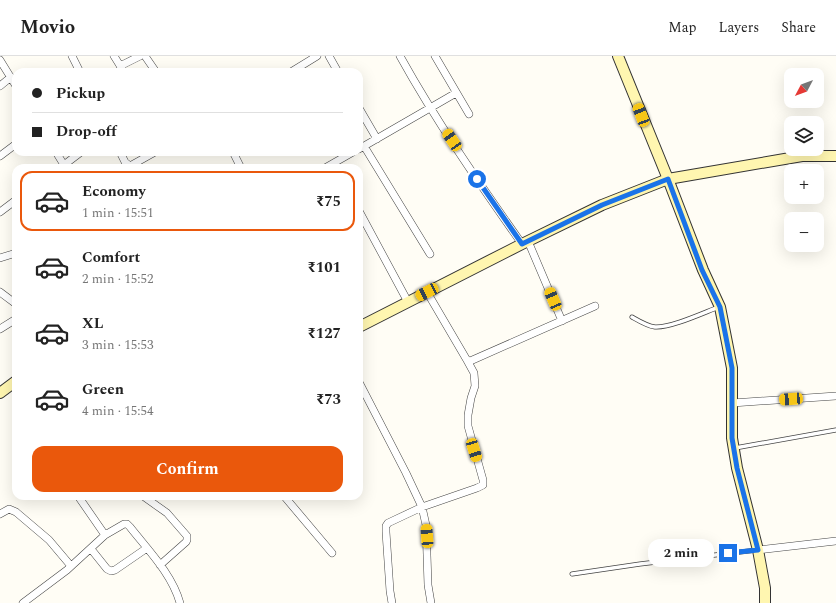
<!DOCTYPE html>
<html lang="en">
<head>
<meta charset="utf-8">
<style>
  :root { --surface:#fff; --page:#f6f6f6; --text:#222; --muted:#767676; --line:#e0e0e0; --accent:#ea580c }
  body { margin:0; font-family:Spectral,serif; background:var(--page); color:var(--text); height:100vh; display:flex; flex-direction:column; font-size:15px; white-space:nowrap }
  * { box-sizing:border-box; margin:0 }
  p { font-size:13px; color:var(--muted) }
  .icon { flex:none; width:22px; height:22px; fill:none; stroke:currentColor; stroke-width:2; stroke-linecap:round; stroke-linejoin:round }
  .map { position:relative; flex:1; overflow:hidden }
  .sheet { position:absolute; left:12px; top:108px; width:351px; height:336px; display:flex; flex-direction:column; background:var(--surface); border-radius:12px; box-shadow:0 4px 16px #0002 }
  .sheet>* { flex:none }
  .banner { position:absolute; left:12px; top:12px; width:351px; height:88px; border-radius:12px; box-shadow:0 4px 16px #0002; display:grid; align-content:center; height:88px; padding:0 20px; background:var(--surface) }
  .needle { width:26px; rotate:229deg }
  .buttons { position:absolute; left:784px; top:12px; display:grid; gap:8px }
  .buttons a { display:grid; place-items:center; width:40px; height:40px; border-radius:8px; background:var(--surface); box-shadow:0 4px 16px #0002; font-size:20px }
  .end { position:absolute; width:18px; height:18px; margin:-9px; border:5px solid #1a73e8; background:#fff; box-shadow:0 0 0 2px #fff }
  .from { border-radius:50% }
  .bubble { position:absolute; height:28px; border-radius:12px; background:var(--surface); box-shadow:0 4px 16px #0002; font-size:13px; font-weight:700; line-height:28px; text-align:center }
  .car { position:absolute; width:12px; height:24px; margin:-12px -6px; border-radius:5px; box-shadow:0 0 3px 1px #0007; background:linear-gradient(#f5c518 24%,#345 0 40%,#f5c518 0 76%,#345 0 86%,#f5c518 0) }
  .banner b { display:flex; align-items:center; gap:14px; height:38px; font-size:15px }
  .banner b+b { border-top:1px solid var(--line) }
  .banner i { width:10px; height:10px; background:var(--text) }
  ul { padding:7px 0 0; list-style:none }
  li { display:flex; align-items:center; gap:12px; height:60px; margin:0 8px 6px; padding:0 12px; border:2px solid transparent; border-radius:12px }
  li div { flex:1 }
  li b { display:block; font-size:15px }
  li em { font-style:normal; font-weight:700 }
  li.selected { border-color:var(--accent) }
  li>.icon { width:36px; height:36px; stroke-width:1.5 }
  .action { display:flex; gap:8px; margin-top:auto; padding:8px 20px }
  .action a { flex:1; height:46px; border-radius:12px; background:var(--accent); color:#fff; font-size:16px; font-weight:700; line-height:46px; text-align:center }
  header { display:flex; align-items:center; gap:24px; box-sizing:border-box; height:56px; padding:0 20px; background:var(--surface); border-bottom:1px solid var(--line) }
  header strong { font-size:19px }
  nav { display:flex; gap:22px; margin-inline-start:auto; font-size:14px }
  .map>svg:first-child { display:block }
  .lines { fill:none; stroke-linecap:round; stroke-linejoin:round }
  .lane-casing { stroke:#444; stroke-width:5 }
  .street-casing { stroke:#444; stroke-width:8 }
  .secondary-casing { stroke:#333; stroke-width:12 }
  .lane { stroke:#fff; stroke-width:3.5 }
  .street { stroke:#fff; stroke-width:7 }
  .secondary { stroke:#fff6b0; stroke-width:10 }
  .route { stroke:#1a73e8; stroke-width:5 }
</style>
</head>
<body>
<header>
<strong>Movio</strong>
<nav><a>Map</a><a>Layers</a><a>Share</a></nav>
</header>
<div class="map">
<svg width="836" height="547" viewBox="0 0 836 547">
  <rect width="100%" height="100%" fill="#fffdf5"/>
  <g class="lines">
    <defs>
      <path id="lane" d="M 632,261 C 639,265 647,270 655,271 C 671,272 703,257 719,251
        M 735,392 L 836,374
        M 572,518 L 640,508 L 757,494"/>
      <path id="street" d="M 72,0 L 80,16
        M 114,0 L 124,16
        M 145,0 L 156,16
        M 329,0 L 338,16
        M 400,0 C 436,65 479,127 522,188
        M 435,0 L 469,58
        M 0,4 L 16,30
        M 120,10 L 140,0
        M 291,16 L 317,0
        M 0,30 L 11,21
        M 359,52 L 377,83
        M 364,90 L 430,198
        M 359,93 L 456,37
        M 56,96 L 64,109
        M 120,96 L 125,106 L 130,110 L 155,96
        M 233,96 L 241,112
        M 0,100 L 16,88
        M 60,112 L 81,96
        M 325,112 L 353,96
        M 359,155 L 408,246
        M 0,156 L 16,144
        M 528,185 L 562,265
        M 0,202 L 16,197
        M 0,236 L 16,248
        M 0,273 L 16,263
        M 468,306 L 595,250
        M 359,326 L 406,417 L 422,451 L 426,469 L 428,529 L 431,547
        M 732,347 L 836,340
        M 78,440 L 105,479
        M 143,440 L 167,457 L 187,480 L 187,484 L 186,486 L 160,509
        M 284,440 L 332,497
        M 0,458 L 9,453 L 16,456 L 49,484 L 71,510
        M 91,493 L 107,513 L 111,515 L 115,514 L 147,492
        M 758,494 L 836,485
        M 23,547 L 67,514 L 105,479 L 124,468 L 127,468 L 130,471 C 148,494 172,518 180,547
        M 392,547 L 390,535 L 386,476 L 386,470 L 388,467 L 422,451 L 477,432 L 483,429 L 483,424 L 468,370 L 468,359 L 471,342 L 475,330 L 474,317 L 468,306 L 427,236"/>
      <path id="secondary" d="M 618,0 L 668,123 L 703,214 L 720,251 L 732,312 L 732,382 L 737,412 L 758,494 L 765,532 L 765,547
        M 359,271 L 522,188 L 602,149 L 668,123 L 802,100 L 836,100
        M 0,337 L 16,325"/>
    </defs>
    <use href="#lane" class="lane-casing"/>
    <use href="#street" class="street-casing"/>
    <use href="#secondary" class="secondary-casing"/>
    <use href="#lane" class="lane"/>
    <use href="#street" class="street"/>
    <use href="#secondary" class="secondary"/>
  </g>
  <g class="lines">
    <path class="route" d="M 477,123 L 522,188 L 602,149 L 668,123 L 702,214 L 720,251 L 732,312 L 732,382 L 737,412 L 758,494 L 728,497"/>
  </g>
</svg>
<div class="buttons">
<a><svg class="needle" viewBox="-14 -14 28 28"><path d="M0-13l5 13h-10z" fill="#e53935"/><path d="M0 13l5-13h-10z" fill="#767676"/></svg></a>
<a><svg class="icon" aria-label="layers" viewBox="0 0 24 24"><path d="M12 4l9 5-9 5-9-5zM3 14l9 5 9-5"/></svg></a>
<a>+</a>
<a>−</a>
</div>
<i class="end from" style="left:477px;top:123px"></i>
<i class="end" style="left:728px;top:497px"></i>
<div class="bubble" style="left:648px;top:483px;width:66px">2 min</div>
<i class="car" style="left:641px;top:59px;rotate:339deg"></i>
<i class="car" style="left:452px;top:84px;rotate:326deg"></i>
<i class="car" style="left:427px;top:236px;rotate:243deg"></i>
<i class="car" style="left:553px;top:243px;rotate:337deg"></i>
<i class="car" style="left:791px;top:343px;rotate:266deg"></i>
<i class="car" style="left:474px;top:394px;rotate:163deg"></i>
<i class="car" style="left:427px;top:480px;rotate:356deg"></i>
<div class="banner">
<b><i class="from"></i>Pickup</b>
<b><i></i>Drop-off</b>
</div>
<section class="sheet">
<ul>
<li class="selected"><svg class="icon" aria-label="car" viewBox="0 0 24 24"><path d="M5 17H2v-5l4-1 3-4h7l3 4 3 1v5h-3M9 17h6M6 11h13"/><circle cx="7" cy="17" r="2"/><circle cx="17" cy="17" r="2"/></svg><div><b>Economy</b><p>1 min · 15:51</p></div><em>₹75</em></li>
<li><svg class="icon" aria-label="car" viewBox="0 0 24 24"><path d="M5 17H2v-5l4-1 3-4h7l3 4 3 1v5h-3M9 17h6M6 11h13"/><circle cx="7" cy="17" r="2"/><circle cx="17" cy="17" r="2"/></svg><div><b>Comfort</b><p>2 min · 15:52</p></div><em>₹101</em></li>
<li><svg class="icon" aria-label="car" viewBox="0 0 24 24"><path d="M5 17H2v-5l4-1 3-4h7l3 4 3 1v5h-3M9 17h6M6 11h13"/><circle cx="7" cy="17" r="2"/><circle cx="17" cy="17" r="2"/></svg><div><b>XL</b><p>3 min · 15:53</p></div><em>₹127</em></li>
<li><svg class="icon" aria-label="car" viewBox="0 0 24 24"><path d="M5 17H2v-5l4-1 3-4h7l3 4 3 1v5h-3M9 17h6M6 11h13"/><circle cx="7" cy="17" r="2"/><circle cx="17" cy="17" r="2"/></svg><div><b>Green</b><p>4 min · 15:54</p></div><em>₹73</em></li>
</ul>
<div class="action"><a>Confirm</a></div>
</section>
</div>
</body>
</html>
